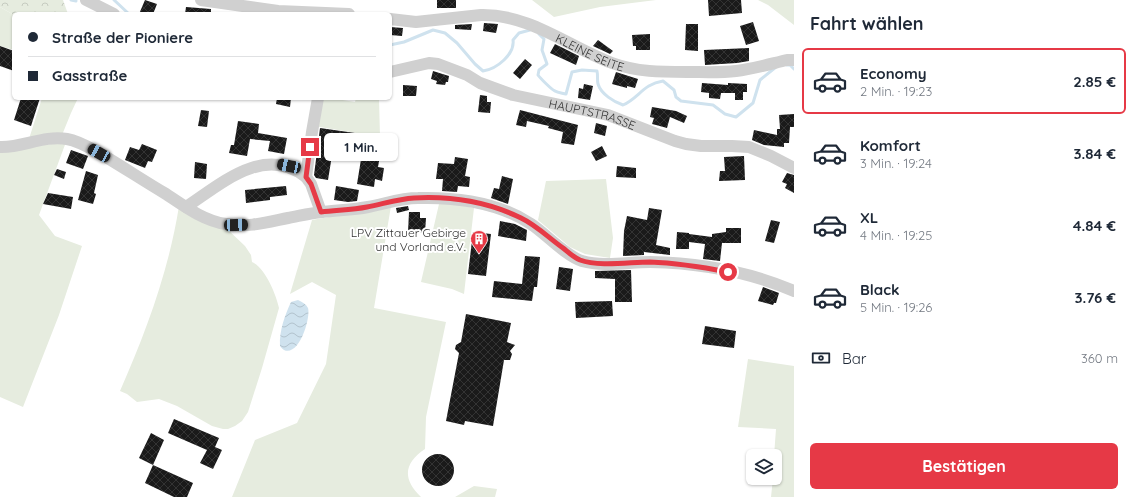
<!DOCTYPE html>
<html lang="de">
<head>
<meta charset="utf-8">
<style>
  :root { --surface:#fff; --page:#f2f2f3; --text:#1f2937; --muted:#747a83; --line:#e0e1e3; --accent:#e63946 }
  body { margin:0; font-family:Quicksand,sans-serif; background:var(--page); color:var(--text); height:100vh; display:flex; flex-direction:column; font-size:15px; white-space:nowrap }
  * { box-sizing:border-box; margin:0 }
  p { font-size:13px; color:var(--muted) }
  .icon { flex:none; width:22px; height:22px; fill:none; stroke:currentColor; stroke-width:2; stroke-linecap:round; stroke-linejoin:round }
  .map { position:relative; flex:1; overflow:hidden }
  .panel { display:flex; flex-direction:column; background:var(--surface); width:340px }
  .panel>* { flex:none }
  .top-card { position:absolute; left:12px; top:12px; width:380px; height:88px; border-radius:6px; box-shadow:0 1px 3px #0004; display:grid; align-content:center; height:88px; padding:0 16px; background:var(--surface) }
  .tools { position:absolute; left:746px; top:449px; display:grid; gap:8px }
  .tools a { display:grid; place-items:center; width:36px; height:36px; border-radius:6px; background:var(--surface); box-shadow:0 1px 3px #0004; font-size:20px }
  .end { position:absolute; width:18px; height:18px; margin:-9px; border:5px solid #e63946; background:#fff; box-shadow:0 0 0 2px #fff }
  .from { border-radius:50% }
  .bubble { position:absolute; height:28px; border-radius:6px; background:var(--surface); box-shadow:0 1px 3px #0004; font-size:13px; font-weight:700; line-height:28px; text-align:center }
  .car { position:absolute; width:12px; height:24px; margin:-12px -6px; border-radius:5px; box-shadow:0 0 3px 1px #0007; background:linear-gradient(#222 24%,#8ab4d8 0 40%,#222 0 76%,#8ab4d8 0 86%,#222 0) }
  .top-card b { display:flex; align-items:center; gap:14px; height:38px; font-size:15px }
  .top-card b+b { border-top:1px solid var(--line) }
  .top-card i { width:10px; height:10px; background:var(--text) }
  ul { padding:0; list-style:none }
  li { display:flex; align-items:center; gap:12px; height:66px; margin:0 8px 6px; padding:0 8px; border:2px solid transparent; border-radius:6px }
  li div { flex:1 }
  li b { display:block; font-size:15px }
  li em { font-style:normal; font-weight:700 }
  li.active { border-color:var(--accent) }
  li>.icon { width:36px; height:36px; stroke-width:1.5 }
  h2 { padding:0 16px; font-size:18px; line-height:48px }
  .pay { display:flex; align-items:center; gap:10px; height:44px; padding:0 16px; font-size:15px }
  .pay p { margin-inline-start:auto }
  .action { display:flex; gap:8px; margin-top:auto; padding:8px 16px }
  .action a { flex:1; height:46px; border-radius:6px; background:var(--accent); color:#fff; font-size:16px; font-weight:700; line-height:46px; text-align:center }
  main { display:flex; flex:1; min-height:0 }
  .map>svg:first-child { display:block }
  .grass { fill:#e6ecdf }
  .forest { fill:url(#forest-crowns) }
  .water { fill:url(#water-waves) }
  .lines { fill:none; stroke-linecap:round; stroke-linejoin:round }
  .stream { stroke:#cfe2ee; stroke-width:3 }
  .building { fill:url(#building-cross-hatch) }
  .minor { stroke:#d0d0d0; stroke-width:12 }
  .route { stroke:#e63946; stroke-width:5 }
  .labels { text-anchor:middle; dominant-baseline:central; stroke-width:4; stroke-linejoin:round; paint-order:stroke }
  .street-label { font-size:12px; fill:#333; stroke:#fff }
  .poi-label { font-size:12px; fill:#333; stroke:#fff; text-anchor:end }
</style>
</head>
<body>
<main>
<div class="map">
<svg width="794" height="497" viewBox="0 0 794 497">
  <defs>
    <pattern id="forest-crowns" width="20" height="18" patternUnits="userSpaceOnUse"><rect width="20" height="18" fill="#e6ecdf"/><path d="M2 6a3 3 0 1 1 6 0M12 15a3 3 0 1 1 6 0" fill="none" stroke="#c6cbc0"/></pattern>
    <pattern id="water-waves" width="16" height="10" patternUnits="userSpaceOnUse"><rect width="16" height="10" fill="#cfe2ee"/><path d="M0 5q4-4 8 0t8 0" fill="none" stroke="#b2c2cd"/></pattern>
    <pattern id="building-cross-hatch" width="8" height="8" patternUnits="userSpaceOnUse"><rect width="8" height="8" fill="#1a1a1a"/><path d="M0 0l8 8M0 8l8-8" fill="none" stroke="#333"/></pattern>
  </defs>
  <rect width="100%" height="100%" fill="#fff"/>
  <path class="grass" d="M 532,0 L 656,0 L 600,7 L 554,17 Z
    M 758,0 L 794,0 L 794,25 L 768,5 Z
    M 0,7 L 14,15 L 14,50 L 0,46 Z
    M 42,98 L 78,98 L 71,113 L 62,135 L 28,142 Z
    M 319,98 L 330,98 L 355,102 L 356,98 L 379,98 L 380,137 L 314,126 Z
    M 66,142 L 39,215 L 55,236 L 82,246 L 59,315 L 23,407 L 0,397 L 0,151 Z
    M 606,179 L 613,238 L 610,258 L 585,254 L 570,247 L 538,220 L 546,181 Z
    M 439,204 L 454,204 L 474,208 L 464,294 L 452,289 L 421,282 Z
    M 179,206 L 225,227 L 245,246 L 251,255 L 252,262 C 265,268 276,294 279,308 L 262,368 L 248,412 L 242,421 L 235,426 L 228,429 L 223,429 L 212,426 L 177,406 L 159,399 L 137,402 L 127,394 L 120,391 C 146,332 169,270 179,206 Z
    M 391,206 L 374,308 L 446,322 L 426,417 L 425,449 C 404,463 402,479 421,497 L 232,497 L 255,440 L 297,423 L 326,364 L 336,295 L 312,282 L 290,294 L 312,220 Z
    M 748,359 L 794,366 L 794,497 L 771,497 L 773,478 L 775,478 L 774,456 L 776,429 L 738,427 Z
    M 474,486 L 497,489 L 495,497 L 455,497 Z"/>
  <path class="forest" d="M 0,0 L 63,0 L 68,14 L 14,15 L 0,7 Z"/>
  <path class="water" d="M 298,300 C 302,302 306,304 308,308 C 311,318 299,357 284,350 C 282,349 281,347 280,346 C 279,331 285,315 291,302 Z"/>
  <g class="lines">
    <path class="stream" d="M 71,0 L 76,1
      M 114,0 L 129,14
      M 539,34 L 544,39 L 542,50 L 547,64 L 539,70 L 538,75 C 540,78 552,90 555,91 C 558,93 563,93 566,94 L 572,72 L 582,70 L 597,71 C 598,75 597,80 598,84 C 601,94 614,102 623,105 C 639,98 643,84 663,81 L 674,90 L 676,97 L 681,101 L 713,105 L 725,114 L 736,117 L 753,103 L 760,80 L 776,67
      M 390,45 L 404,42 L 433,30 L 445,33 L 457,43 L 475,64 L 483,71 C 497,69 515,54 513,40 L 519,33 L 530,30
      M 787,65 L 790,65 L 794,69"/>
  </g>
  <path class="building" d="M 145,0 L 157,4 L 153,14 L 139,14 Z
    M 437,0 L 456,0 L 456,8 L 437,8 Z
    M 708,0 L 741,0 L 742,13 L 709,16 Z
    M 186,7 L 211,9 L 211,14 L 185,14 Z
    M 753,22 L 759,41 L 746,45 L 740,26 Z
    M 484,23 L 498,24 L 496,33 L 483,31 Z
    M 472,24 L 471,30 L 455,29 L 455,25 Z
    M 686,24 L 698,24 L 698,51 L 685,50 Z
    M 390,27 L 403,28 L 402,36 L 390,35 Z
    M 650,34 L 650,50 L 636,50 L 636,46 L 633,46 L 632,35 Z
    M 598,40 L 613,51 L 610,54 L 593,46 Z
    M 555,44 L 579,56 L 576,65 L 550,53 Z
    M 0,46 L 14,51 L 14,71 L 0,66 Z
    M 749,48 L 749,61 L 737,63 L 705,65 L 704,50 Z
    M 525,59 L 532,65 L 520,79 L 513,73 Z
    M 433,71 L 449,76 L 448,82 L 446,82 L 445,85 L 436,84 L 437,81 L 431,79 Z
    M 616,72 L 638,79 L 635,88 L 627,86 L 627,88 L 612,84 Z
    M 702,83 L 728,85 L 728,83 L 747,84 L 747,92 L 743,92 L 743,100 L 735,100 L 735,93 L 721,93 L 720,99 L 709,98 L 709,93 L 701,92 Z
    M 584,84 L 593,86 L 590,100 L 578,98 L 579,88 L 583,89 Z
    M 403,85 L 417,86 L 416,96 L 403,96 Z
    M 480,95 L 487,96 L 487,102 L 491,102 L 490,113 L 478,112 Z
    M 21,98 L 40,98 L 31,126 L 14,120 Z
    M 277,98 L 291,98 L 290,107 L 276,104 Z
    M 652,107 L 676,111 L 687,116 L 684,123 L 670,117 L 667,128 L 656,125 L 652,124 L 654,118 L 650,117 Z
    M 201,110 L 209,111 L 207,127 L 198,126 Z
    M 520,110 L 578,125 L 574,145 L 561,143 L 563,132 L 548,128 L 549,126 L 527,121 L 526,127 L 516,125 Z
    M 794,114 L 794,127 L 790,127 L 789,143 L 784,143 L 784,147 L 764,145 L 752,140 L 754,130 L 777,135 L 777,129 L 780,129 L 779,115 Z
    M 238,121 L 259,124 L 258,133 L 287,138 L 284,154 L 268,151 L 270,141 L 250,139 L 247,156 L 229,153 L 231,145 L 234,145 Z
    M 596,123 L 607,126 L 605,136 L 594,133 Z
    M 320,128 L 362,134 L 359,148 L 334,143 L 328,180 L 316,178 L 314,175 Z
    M 142,144 L 157,150 L 152,162 L 148,161 L 145,168 L 125,160 L 130,147 L 139,150 Z
    M 602,146 L 607,156 L 596,161 L 591,152 Z
    M 363,147 L 381,150 L 378,167 L 384,168 L 382,181 L 375,179 L 374,187 L 357,184 Z
    M 71,150 L 88,156 L 83,169 L 66,163 Z
    M 744,156 L 745,180 L 719,181 L 720,171 L 725,171 L 724,157 Z
    M 455,157 L 468,159 L 465,176 L 470,177 L 469,187 L 458,186 L 457,192 L 442,191 L 443,179 L 436,179 L 438,163 L 454,164 Z
    M 195,162 L 207,164 L 206,179 L 194,178 Z
    M 617,166 L 636,168 L 636,178 L 616,177 Z
    M 57,169 L 66,172 L 64,179 L 54,175 Z
    M 86,171 L 98,175 L 94,193 L 96,194 L 93,204 L 78,200 Z
    M 787,173 L 794,175 L 794,193 L 785,188 L 787,184 L 782,182 Z
    M 502,176 L 513,179 L 508,204 L 491,198 L 494,188 L 499,189 Z
    M 286,186 L 287,195 L 270,197 L 270,200 L 246,203 L 245,190 Z
    M 336,186 L 359,190 L 357,201 L 348,202 L 334,200 Z
    M 48,193 L 73,197 L 71,209 L 43,204 Z
    M 408,206 L 409,210 L 397,213 L 396,208 Z
    M 649,208 L 662,210 L 656,245 L 670,248 L 670,255 L 644,252 L 644,255 L 623,256 L 624,231 L 627,216 L 647,220 Z
    M 409,212 L 420,212 L 420,218 L 426,218 L 425,233 L 408,232 Z
    M 771,220 L 780,222 L 774,243 L 765,241 Z
    M 500,221 L 515,224 L 527,230 L 526,241 L 498,236 Z
    M 726,228 L 741,228 L 741,243 L 722,243 L 720,261 L 703,259 L 705,244 L 689,242 L 689,249 L 676,249 L 677,232 L 689,233 L 689,234 L 712,237 L 712,234 L 726,232 Z
    M 473,232 L 491,234 L 486,276 L 468,274 Z
    M 525,256 L 540,257 L 537,287 L 534,287 L 532,301 L 492,297 L 494,281 L 522,284 Z
    M 559,267 L 573,269 L 570,291 L 556,289 Z
    M 631,270 L 632,302 L 615,302 L 615,279 L 595,278 L 595,271 Z
    M 763,287 L 779,293 L 776,303 L 774,303 L 773,305 L 758,301 Z
    M 612,301 L 613,316 L 576,318 L 575,302 Z
    M 466,314 L 511,323 L 507,342 L 515,345 L 510,351 L 512,354 L 510,360 L 504,360 L 493,426 L 465,421 L 464,425 L 446,421 L 459,353 L 455,349 L 456,345 L 461,342 Z
    M 705,326 L 736,331 L 734,348 L 702,344 Z
    M 174,419 L 219,438 L 215,447 L 222,450 L 213,469 L 200,463 L 207,450 L 168,433 Z
    M 151,433 L 164,440 L 153,465 L 139,458 Z
    M422 470a16 16 0 1 1 32 0a16 16 0 1 1-32 0Z
    M 153,465 L 193,483 L 187,497 L 174,497 L 145,483 Z"/>
  <g class="lines">
    <g class="minor">
      <path d="M 86,0 L 114,14"/>
      <path d="M 201,0 L 278,11 L 349,14"/>
      <path id="s1" d="M 390,19 L 416,22 L 481,15 C 530,14 569,47 612,63 C 637,72 661,72 687,72 C 703,72 720,73 736,71 C 753,69 770,64 787,60 L 794,60"/>
      <path id="s2" d="M 390,72 L 429,63 L 438,64 L 467,75 L 480,83 L 513,95 L 608,115 L 675,141 L 686,144 L 701,146 L 732,146 L 749,147 L 771,156 L 794,168"/>
      <path d="M 318,98 L 312,132 L 306,177 L 311,184 L 321,212"/>
      <path d="M 0,147 C 22,148 44,135 67,139 C 79,141 90,148 101,154 C 123,167 144,181 166,194 C 184,206 204,221 226,224 C 247,228 268,222 288,218 C 299,216 311,213 322,212 C 337,210 353,210 368,207 C 385,204 400,198 418,198 C 456,197 498,202 531,224 C 546,234 566,256 582,261 C 604,267 628,262 650,262 C 698,263 750,272 794,291"/>
      <path d="M 186,207 C 221,184 264,144 306,177"/>
    </g>
  </g>
  <g class="lines">
    <path class="route" d="M 310,147 L 306,177 L 311,184 L 321,212 C 336,210 352,210 367,207 C 383,204 398,199 414,198 C 450,196 488,202 521,218 C 536,225 549,238 563,248 C 568,252 573,257 580,260 C 599,267 630,262 650,262 C 676,263 702,267 728,272"/>
  </g>
  <defs>
    <symbol id="building-pin" viewBox="-11 -11 22 30"><path d="M0 17L-7.5 6A9.5 9.5 0 1 1 7.5 6Z" fill="#e63946" stroke="#fff"/><path d="M-4-6H4V6H1V3H-1V6H-4ZM-2.5-4.3h1.7v1.8h-1.7ZM.8-4.3h1.7v1.8H.8ZM-2.5-1h1.7V.8h-1.7ZM.8-1h1.7V.8H.8Z" fill="#fff"/></symbol>
  </defs>
  <g fill-rule="evenodd">
    <use href="#building-pin" x="469" y="229" width="20" height="27"/>
  </g>
  <g class="labels">
    <g class="street-label">
      <text stroke="none"><textPath href="#s1" startOffset="208">KLEINE SEITE</textPath></text>
      <text stroke="none"><textPath href="#s2" startOffset="212">HAUPTSTRASSE</textPath></text>
    </g>
    <g class="poi-label">
      <text x="466" y="232">LPV Zittauer Gebirge<tspan x="466" dy="14">und Vorland e.V.</tspan></text>
    </g>
  </g>
</svg>
<div class="tools">
<a><svg class="icon" aria-label="layers" viewBox="0 0 24 24"><path d="M12 4l9 5-9 5-9-5zM3 14l9 5 9-5"/></svg></a>
</div>
<i class="end from" style="left:728px;top:272px"></i>
<i class="end" style="left:310px;top:147px"></i>
<div class="bubble" style="left:324px;top:133px;width:74px">1 Min.</div>
<i class="car" style="left:99px;top:153px;rotate:299deg"></i>
<i class="car" style="left:289px;top:166px;rotate:282deg"></i>
<i class="car" style="left:236px;top:225px;rotate:88deg"></i>
<div class="top-card">
<b><i class="from"></i>Straße der Pioniere</b>
<b><i></i>Gasstraße</b>
</div>
</div>
<section class="panel">
<h2>Fahrt wählen</h2>
<ul>
<li class="active"><svg class="icon" aria-label="car" viewBox="0 0 24 24"><path d="M5 17H2v-5l4-1 3-4h7l3 4 3 1v5h-3M9 17h6M6 11h13"/><circle cx="7" cy="17" r="2"/><circle cx="17" cy="17" r="2"/></svg><div><b>Economy</b><p>2 Min. · 19:23</p></div><em>2.85 €</em></li>
<li><svg class="icon" aria-label="car" viewBox="0 0 24 24"><path d="M5 17H2v-5l4-1 3-4h7l3 4 3 1v5h-3M9 17h6M6 11h13"/><circle cx="7" cy="17" r="2"/><circle cx="17" cy="17" r="2"/></svg><div><b>Komfort</b><p>3 Min. · 19:24</p></div><em>3.84 €</em></li>
<li><svg class="icon" aria-label="car" viewBox="0 0 24 24"><path d="M5 17H2v-5l4-1 3-4h7l3 4 3 1v5h-3M9 17h6M6 11h13"/><circle cx="7" cy="17" r="2"/><circle cx="17" cy="17" r="2"/></svg><div><b>XL</b><p>4 Min. · 19:25</p></div><em>4.84 €</em></li>
<li><svg class="icon" aria-label="car" viewBox="0 0 24 24"><path d="M5 17H2v-5l4-1 3-4h7l3 4 3 1v5h-3M9 17h6M6 11h13"/><circle cx="7" cy="17" r="2"/><circle cx="17" cy="17" r="2"/></svg><div><b>Black</b><p>5 Min. · 19:26</p></div><em>3.76 €</em></li>
</ul>
<div class="pay"><svg class="icon" aria-label="cash" viewBox="0 0 24 24"><path d="M3 7h18v10H3z"/><circle cx="12" cy="12" r="2"/></svg>Bar<p>360 m</p></div>
<div class="action"><a>Bestätigen</a></div>
</section>
</main>
</body>
</html>
